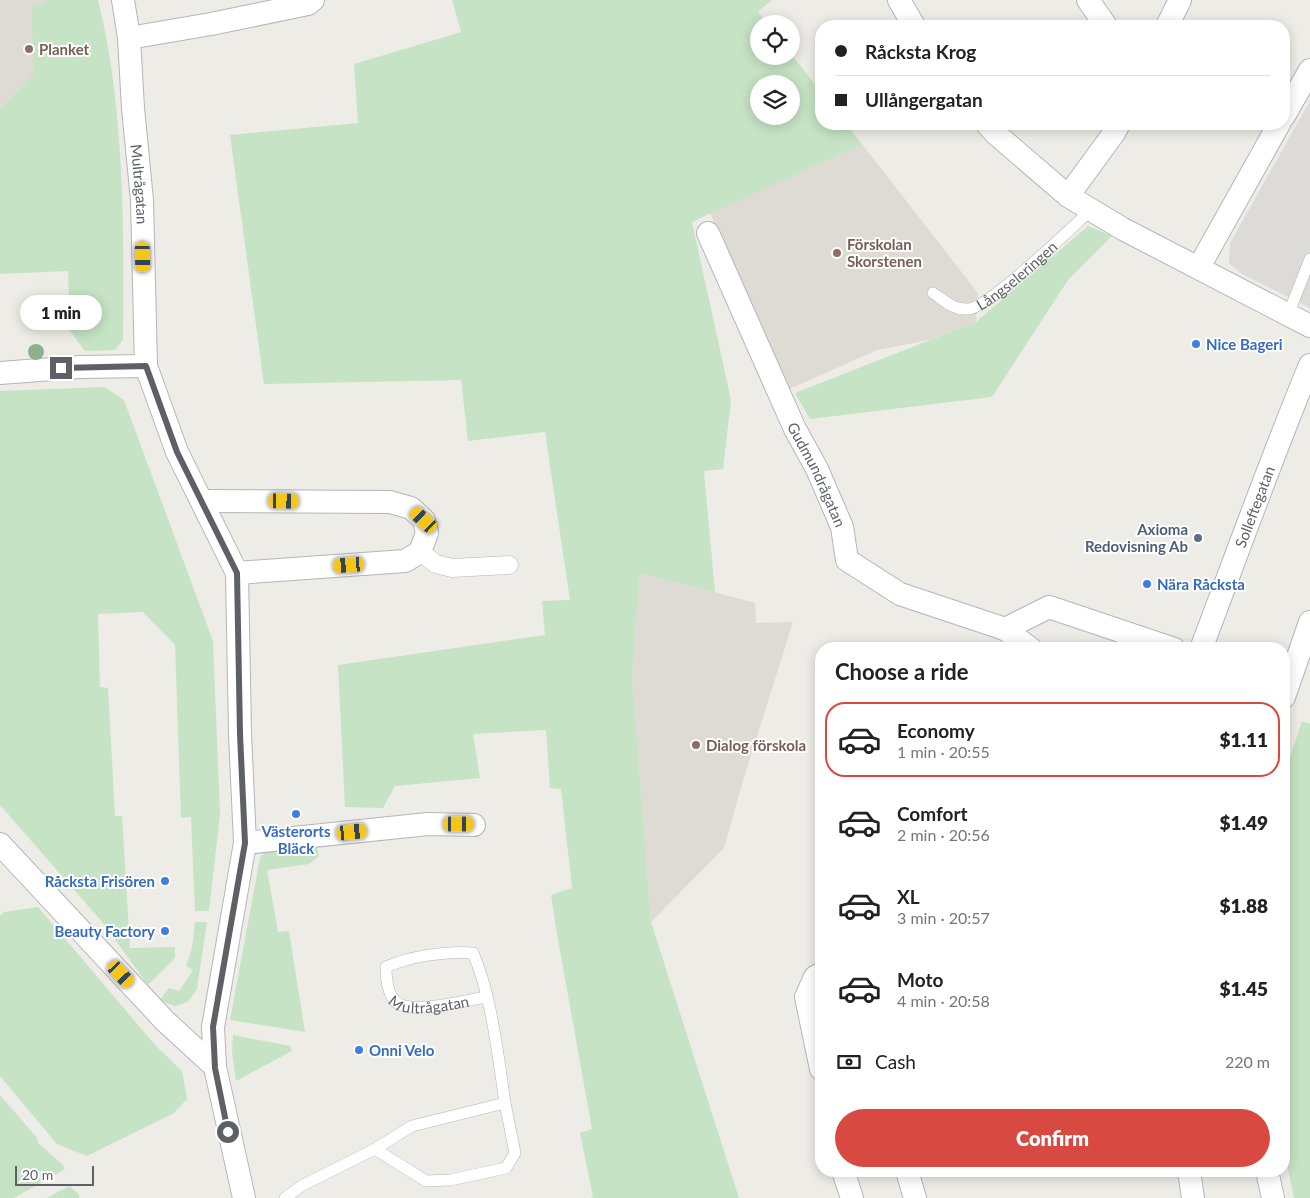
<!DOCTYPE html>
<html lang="en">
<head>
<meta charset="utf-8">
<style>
  :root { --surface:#fff; --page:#f6f6f6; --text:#222; --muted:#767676; --line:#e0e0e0; --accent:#d84941 }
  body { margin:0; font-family:Lato,sans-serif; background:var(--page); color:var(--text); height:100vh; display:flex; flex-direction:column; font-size:19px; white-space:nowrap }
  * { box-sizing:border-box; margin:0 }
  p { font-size:16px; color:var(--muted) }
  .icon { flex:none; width:28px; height:28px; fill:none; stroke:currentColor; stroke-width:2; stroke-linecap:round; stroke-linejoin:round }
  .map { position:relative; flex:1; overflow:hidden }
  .details { position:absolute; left:815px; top:642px; width:475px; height:535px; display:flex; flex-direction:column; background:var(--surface); border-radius:20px; box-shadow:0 2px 12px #0003 }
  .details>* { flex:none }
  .banner { position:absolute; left:815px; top:20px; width:475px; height:110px; border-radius:20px; box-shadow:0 2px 12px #0003; display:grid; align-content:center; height:110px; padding:0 20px; background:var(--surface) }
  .tools { position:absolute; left:750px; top:15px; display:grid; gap:10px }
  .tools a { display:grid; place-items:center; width:50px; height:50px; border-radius:50%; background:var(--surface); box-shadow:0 2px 12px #0003; font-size:25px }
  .scale { position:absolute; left:15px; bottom:12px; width:79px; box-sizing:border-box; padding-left:5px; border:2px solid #5d6165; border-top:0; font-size:14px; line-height:18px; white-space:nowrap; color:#5d6165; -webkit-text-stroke:4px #fff; paint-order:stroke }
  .end { position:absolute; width:22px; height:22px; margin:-11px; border:6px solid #5d6165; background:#fff; box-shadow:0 0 0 2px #fff }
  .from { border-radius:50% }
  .bubble { position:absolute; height:35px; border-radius:18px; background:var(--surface); box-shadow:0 2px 12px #0003; font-size:16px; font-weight:800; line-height:35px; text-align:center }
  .car { position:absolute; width:15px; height:30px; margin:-15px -8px; border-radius:6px; box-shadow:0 0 4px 1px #0007; background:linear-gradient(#f5c518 24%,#345 0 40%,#f5c518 0 76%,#345 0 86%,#f5c518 0) }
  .banner b { display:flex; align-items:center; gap:18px; height:48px; font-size:19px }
  .banner b+b { border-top:1px solid var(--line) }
  .banner i { width:12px; height:12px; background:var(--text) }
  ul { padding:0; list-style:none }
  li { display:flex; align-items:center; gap:15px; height:75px; margin:0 10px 8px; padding:0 10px; border:2px solid transparent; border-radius:20px }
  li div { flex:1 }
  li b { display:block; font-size:19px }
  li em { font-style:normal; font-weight:800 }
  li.on { border-color:var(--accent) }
  li>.icon { width:45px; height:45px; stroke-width:1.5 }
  h2 { padding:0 20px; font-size:22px; line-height:60px }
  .pay { display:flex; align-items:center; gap:12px; height:55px; padding:0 20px; font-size:19px }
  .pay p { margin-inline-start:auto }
  .button { display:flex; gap:10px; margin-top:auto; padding:10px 20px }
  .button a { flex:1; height:58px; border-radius:30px; background:var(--accent); color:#fff; font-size:20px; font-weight:800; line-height:58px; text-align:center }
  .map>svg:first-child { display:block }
  .industrial { fill:#dddbd8 }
  .education { fill:#dedbd4 }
  .green { fill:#c6e3c5; fill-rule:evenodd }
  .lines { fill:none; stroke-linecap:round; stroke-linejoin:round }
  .service-casing { stroke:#b3b6b9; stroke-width:12 }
  .pedestrian-casing { stroke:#b3b6b9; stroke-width:19 }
  .minor-casing { stroke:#b3b6b9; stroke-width:24 }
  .service { stroke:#fff; stroke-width:11 }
  .pedestrian { stroke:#fff; stroke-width:18 }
  .minor { stroke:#fff; stroke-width:22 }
  .tree { fill:#8db28b }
  .route { stroke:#5d6165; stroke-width:6 }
  .education-dot { fill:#8d6e63; stroke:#fff; stroke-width:2 }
  .shop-dot { fill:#3f7fe0; stroke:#fff; stroke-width:2 }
  .service-dot { fill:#5c6f8a; stroke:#fff; stroke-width:2 }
  .labels { text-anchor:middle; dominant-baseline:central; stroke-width:4; stroke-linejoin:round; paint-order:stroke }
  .education-label { font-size:15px; font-weight:bold; fill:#785e54; stroke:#fff; text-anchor:start }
  .street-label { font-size:15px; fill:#5d6165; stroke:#fff }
  .shop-label { font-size:15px; font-weight:bold; fill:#366cbe; stroke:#fff; text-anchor:start }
  .service-label { font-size:15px; font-weight:bold; fill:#4e5e75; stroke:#fff; text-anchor:end }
</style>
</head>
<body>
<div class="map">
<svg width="1310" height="1198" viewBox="0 0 1310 1198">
  <rect width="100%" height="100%" fill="#eeece6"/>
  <path class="industrial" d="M 1310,101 L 1310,308 L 1242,274 L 1229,263 L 1230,243 Z"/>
  <path class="education" d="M 0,0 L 79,0 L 33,74 L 0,109 Z
    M 862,144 L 978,293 L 976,322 L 929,340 L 877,350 L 787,390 L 710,213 Z
    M 640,572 L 755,603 L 756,623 L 793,622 L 742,784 L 724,848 L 651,922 L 632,675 Z"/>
  <path class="green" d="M 46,0 L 98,0 C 125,109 124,229 123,340 L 115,350 L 85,351 L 70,331 L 68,271 L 0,274 L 0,109 L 33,74 L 32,5 L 45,3 Z
    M 452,0 L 772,0 L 758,12 L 768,24 L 759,24 L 759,56 L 791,56 L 791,54 L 821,92 L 821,124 L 846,124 L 862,144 L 692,222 L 731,400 L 723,469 L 704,471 L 715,592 L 640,573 L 632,675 L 651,922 L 739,1198 L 590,1198 L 593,1197 L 580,1133 L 592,1129 L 557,934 L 551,895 L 572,888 L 561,789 L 550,788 L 546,730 L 473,734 L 480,778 L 395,786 L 383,808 L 345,807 L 338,665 L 545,635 L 542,601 L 570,600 L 545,432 L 468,441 L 461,380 L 264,384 L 230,135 L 358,123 L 354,64 L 461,32 ZM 759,84 L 791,84 L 791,116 L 759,116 Z
    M 1088,226 L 1112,236 L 1068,280 L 992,397 L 810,419 L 795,393 L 976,322 Z
    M 104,387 L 124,400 L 213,641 L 220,814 L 209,911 L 195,911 L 191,817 L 181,818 L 175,645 L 143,612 L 98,614 L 100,687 L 108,688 L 115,816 L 122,816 L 130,948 L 175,947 L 175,958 L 148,985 L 103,923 L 0,805 L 0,391 Z
    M 1302,721 L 1310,724 L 1310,1198 L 1294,1198 L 1284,1150 L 1284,775 Z
    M 317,848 L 319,856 L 309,864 L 267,870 L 278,932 L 289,931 L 305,1032 L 230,1020 L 260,858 L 267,850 Z
    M 38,907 L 156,1046 L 182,1071 L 187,1099 L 174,1113 L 87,1156 L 57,1144 L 0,1076 L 0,916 L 4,912 Z
    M 195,922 L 207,922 L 197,989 L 188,1002 L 175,1006 L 160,1000 L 169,988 L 179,991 L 193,970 L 186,966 L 192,948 Z
    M 233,1035 L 290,1046 L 292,1051 L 236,1081 L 232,1052 Z
    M 0,1095 L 37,1138 L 38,1143 L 63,1165 L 65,1169 L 14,1198 L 0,1198 Z
    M 69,1186 L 79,1194 L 79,1198 L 47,1198 Z"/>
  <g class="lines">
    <defs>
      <g id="service">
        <path id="s1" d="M 933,293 C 945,301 953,310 968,309 C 989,308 1071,228 1091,210"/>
        <path d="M 1288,315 L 1310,259"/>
        <path d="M 375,1149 L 426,1181 L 450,1180 L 506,1168 L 515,1153 L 505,1103"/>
        <path id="s2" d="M 285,1198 L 303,1185 L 375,1149 L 412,1126 L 505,1103 C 498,1056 492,997 473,953 C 447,951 410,956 386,967 C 386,979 387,992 395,1001 C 408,1016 467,1000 486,997"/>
      </g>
      <path id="pedestrian" d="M 420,552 L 436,564 L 452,568 L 509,565"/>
      <g id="minor">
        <path id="s3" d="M 123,0 L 129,38 L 133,108 L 142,200 L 146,366 L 177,452 L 237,573 L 240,734 L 245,843 L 213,1027 L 215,1067 L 244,1198"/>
        <path d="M 899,0 L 914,26"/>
        <path d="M 1088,0 L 1106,26"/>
        <path d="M 1167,26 L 1180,0"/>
        <path d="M 129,38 L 211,24 L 308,4 L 313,0"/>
        <path d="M 1284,116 L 1310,70"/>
        <path d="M 987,124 L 997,135 L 1068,196 L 1123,229 L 1310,326"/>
        <path d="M 1068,196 L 1114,133 L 1119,124"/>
        <path id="s4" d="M 708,233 L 795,429 L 817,469 L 842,527 L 847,560 L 900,594 L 1005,629 L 1031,649"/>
        <path d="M 1199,267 L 1279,124"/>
        <path d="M 0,373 L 79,367 L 146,366"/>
        <path d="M 202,501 L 390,502 L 411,508 L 424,520 L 427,533 L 420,552 L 405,561 L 237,573"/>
        <path d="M 1005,629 L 1049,607 L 1174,649"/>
        <path id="s5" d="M 1201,649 C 1237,554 1271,459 1310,365"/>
        <path d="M 1284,697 L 1310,622"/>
        <path d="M 245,843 L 428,824 L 474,825"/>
        <path d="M 0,844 L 165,1021 L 215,1067"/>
        <path d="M 821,974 L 815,977 L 806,997 L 821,1069"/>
        <path d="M 843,1171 L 852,1198"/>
        <path d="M 907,1171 L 915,1198"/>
        <path d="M 1189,1171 L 1193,1198"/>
        <path d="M 1267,1171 L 1273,1198"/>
      </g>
    </defs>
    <use href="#service" class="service-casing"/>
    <use href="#pedestrian" class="pedestrian-casing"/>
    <use href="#minor" class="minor-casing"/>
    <use href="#service" class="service"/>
    <use href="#pedestrian" class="pedestrian"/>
    <use href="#minor" class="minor"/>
  </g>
  <circle class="tree" cx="36" cy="352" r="8"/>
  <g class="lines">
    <path class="route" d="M 61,368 L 146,366 L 177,452 L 237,573 L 240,734 L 245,843 L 213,1027 L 215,1068 L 228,1132"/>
  </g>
  <g class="education-dot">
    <circle cx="29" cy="49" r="5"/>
    <circle cx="837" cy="253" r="5"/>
    <circle cx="696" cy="745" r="5"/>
  </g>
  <g class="shop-dot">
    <circle cx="1196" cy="344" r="5"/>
    <circle cx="1147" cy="584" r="5"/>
    <circle cx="296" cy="814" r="5"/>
    <circle cx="165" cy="881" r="5"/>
    <circle cx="165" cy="931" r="5"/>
    <circle cx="359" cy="1050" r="5"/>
  </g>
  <circle class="service-dot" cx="1198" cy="538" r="5"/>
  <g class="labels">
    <g class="education-label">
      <text x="39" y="49">Planket</text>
      <text x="847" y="244">Förskolan<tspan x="847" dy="17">Skorstenen</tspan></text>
      <text x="706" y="745">Dialog förskola</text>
    </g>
    <g class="street-label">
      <text stroke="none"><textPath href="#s3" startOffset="185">Multrågatan</textPath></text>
      <text stroke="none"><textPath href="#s1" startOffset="99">Långseleringen</textPath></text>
      <text stroke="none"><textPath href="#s4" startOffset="265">Gudmundrågatan</textPath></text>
      <text stroke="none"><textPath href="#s5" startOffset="152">Solleftegatan</textPath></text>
      <text stroke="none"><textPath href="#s2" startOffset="556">Multrågatan</textPath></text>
    </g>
    <g class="shop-label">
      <text x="1206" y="344">Nice Bageri</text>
      <text x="1157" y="584">Nära Råcksta</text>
      <text x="296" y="831" text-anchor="middle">Västerorts<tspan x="296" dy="17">Bläck</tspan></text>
      <text x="155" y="881" text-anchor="end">Råcksta Frisören</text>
      <text x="155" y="931" text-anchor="end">Beauty Factory</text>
      <text x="369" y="1050">Onni Velo</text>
    </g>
    <g class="service-label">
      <text x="1188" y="529">Axioma<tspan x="1188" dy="17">Redovisning Ab</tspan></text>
    </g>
  </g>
</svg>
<div class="tools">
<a><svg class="icon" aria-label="locate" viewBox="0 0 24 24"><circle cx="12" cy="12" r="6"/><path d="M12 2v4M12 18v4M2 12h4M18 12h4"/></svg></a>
<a><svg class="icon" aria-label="layers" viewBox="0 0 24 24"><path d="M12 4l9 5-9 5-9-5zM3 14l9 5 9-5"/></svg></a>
</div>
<div class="scale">20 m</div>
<i class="end from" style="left:228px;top:1132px"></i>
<i class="end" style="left:61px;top:368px"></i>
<div class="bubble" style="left:20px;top:295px;width:82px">1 min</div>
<i class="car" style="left:143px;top:257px;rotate:179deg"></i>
<i class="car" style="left:284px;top:501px;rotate:91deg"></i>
<i class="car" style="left:424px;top:520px;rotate:313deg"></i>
<i class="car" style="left:349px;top:565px;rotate:266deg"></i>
<i class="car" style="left:459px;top:824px;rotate:90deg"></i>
<i class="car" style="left:352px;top:832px;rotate:84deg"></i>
<i class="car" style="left:121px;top:974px;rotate:137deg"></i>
<div class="banner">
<b><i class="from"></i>Råcksta Krog</b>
<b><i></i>Ullångergatan</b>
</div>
<section class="details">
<h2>Choose a ride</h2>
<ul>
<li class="on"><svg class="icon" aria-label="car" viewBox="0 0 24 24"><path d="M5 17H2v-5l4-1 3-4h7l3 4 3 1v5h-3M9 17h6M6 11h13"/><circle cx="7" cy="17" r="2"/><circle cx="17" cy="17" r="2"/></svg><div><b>Economy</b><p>1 min · 20:55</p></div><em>$1.11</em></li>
<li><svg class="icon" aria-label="car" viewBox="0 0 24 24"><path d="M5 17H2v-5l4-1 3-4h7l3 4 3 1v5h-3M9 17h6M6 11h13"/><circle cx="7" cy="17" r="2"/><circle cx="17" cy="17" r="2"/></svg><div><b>Comfort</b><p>2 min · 20:56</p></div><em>$1.49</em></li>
<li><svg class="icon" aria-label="car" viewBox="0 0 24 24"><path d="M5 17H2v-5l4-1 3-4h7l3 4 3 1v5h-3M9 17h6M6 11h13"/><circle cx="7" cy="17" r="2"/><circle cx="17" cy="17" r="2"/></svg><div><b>XL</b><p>3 min · 20:57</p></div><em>$1.88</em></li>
<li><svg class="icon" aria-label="car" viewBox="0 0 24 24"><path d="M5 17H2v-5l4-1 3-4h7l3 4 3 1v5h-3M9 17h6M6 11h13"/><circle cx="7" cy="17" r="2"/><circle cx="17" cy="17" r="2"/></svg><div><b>Moto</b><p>4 min · 20:58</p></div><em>$1.45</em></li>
</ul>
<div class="pay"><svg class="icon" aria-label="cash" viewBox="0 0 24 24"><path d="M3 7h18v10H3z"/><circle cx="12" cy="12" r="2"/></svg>Cash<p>220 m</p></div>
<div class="button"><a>Confirm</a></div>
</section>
</div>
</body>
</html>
